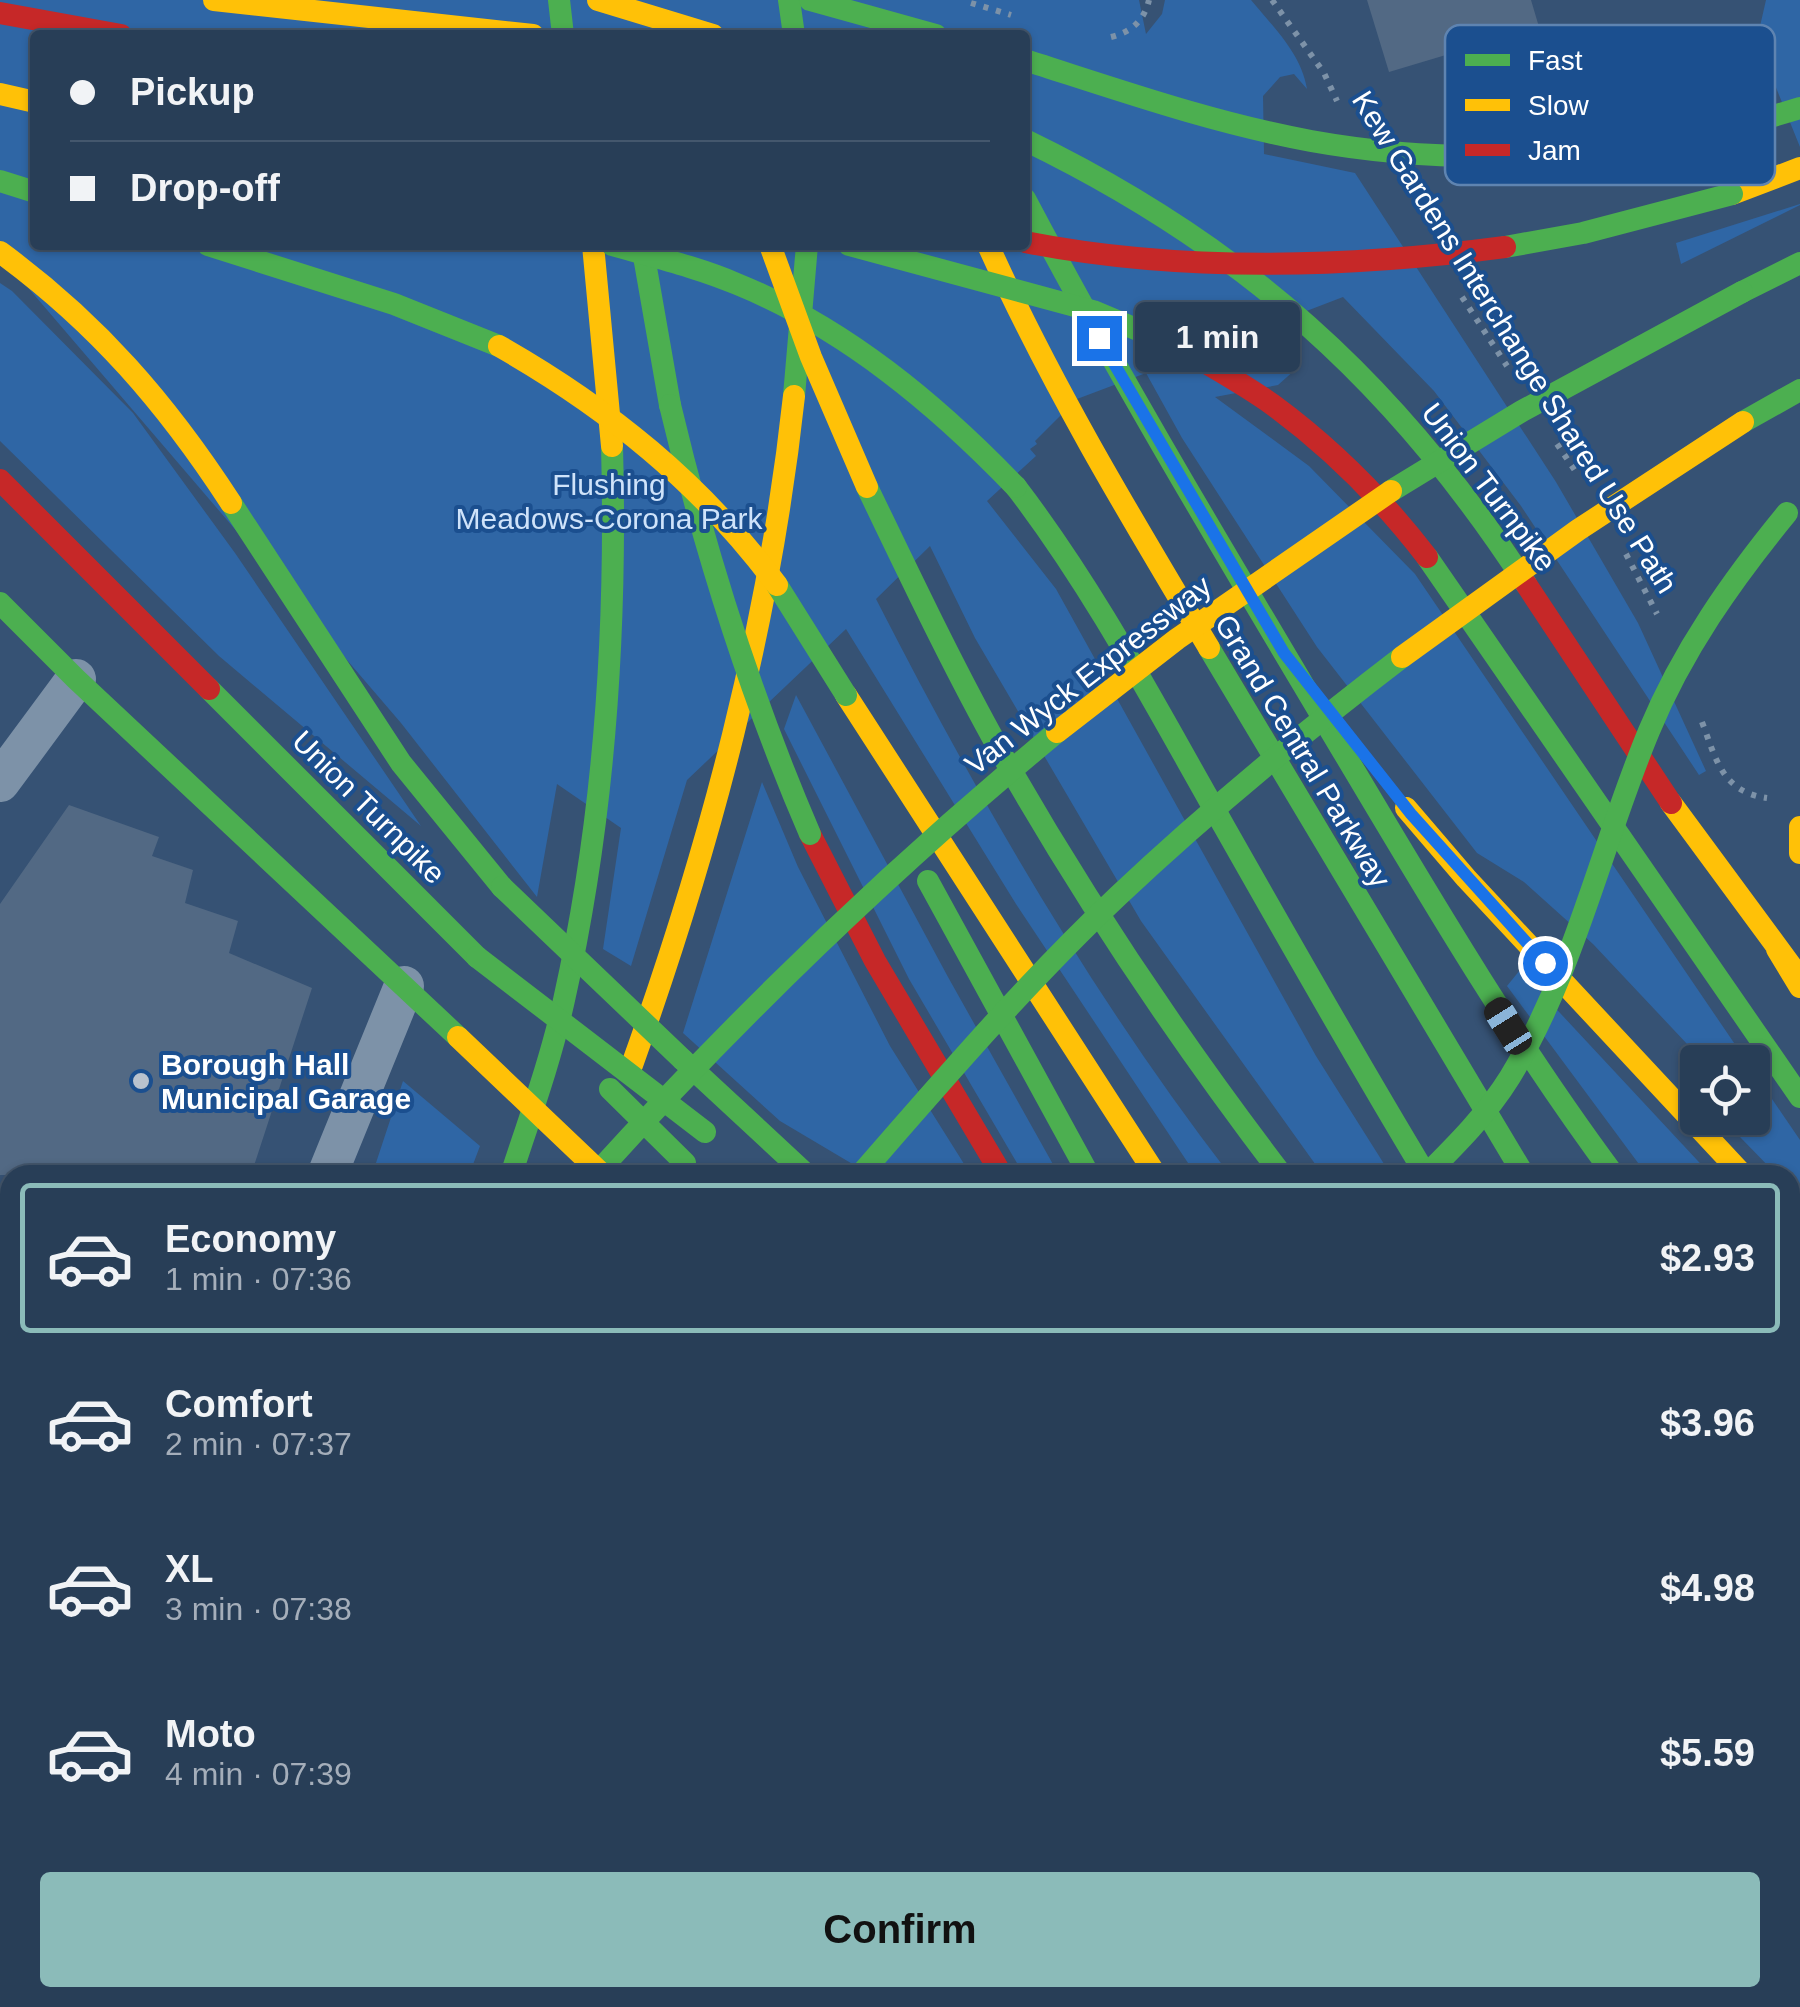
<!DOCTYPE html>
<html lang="en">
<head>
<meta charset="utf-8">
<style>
  :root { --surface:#283e57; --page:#30455d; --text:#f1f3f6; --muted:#a5aeba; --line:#44576d; --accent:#8bbbb9 }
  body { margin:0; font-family:Helvetica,sans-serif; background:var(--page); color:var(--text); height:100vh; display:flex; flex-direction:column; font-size:38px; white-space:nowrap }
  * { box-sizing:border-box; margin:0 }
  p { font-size:32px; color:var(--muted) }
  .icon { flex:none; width:55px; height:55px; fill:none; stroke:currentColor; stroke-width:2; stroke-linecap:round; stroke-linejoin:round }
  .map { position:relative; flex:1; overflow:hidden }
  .details { position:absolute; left:0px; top:1165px; width:1800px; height:842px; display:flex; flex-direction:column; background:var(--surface); border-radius:30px 30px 0 0; box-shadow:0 2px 8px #0004,0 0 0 2px var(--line) }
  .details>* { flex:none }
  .hud { position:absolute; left:30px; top:30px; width:1000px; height:220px; border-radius:10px; box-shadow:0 2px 8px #0004,0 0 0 2px var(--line); display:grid; align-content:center; height:220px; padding:0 40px; background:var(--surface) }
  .tools { position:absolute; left:1680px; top:1045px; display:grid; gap:20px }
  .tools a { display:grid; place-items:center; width:90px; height:90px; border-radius:10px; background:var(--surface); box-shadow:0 2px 8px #0004,0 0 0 2px var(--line); font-size:50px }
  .end { position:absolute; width:45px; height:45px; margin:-22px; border:12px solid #1a73e8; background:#fff; box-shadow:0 0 0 5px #fff }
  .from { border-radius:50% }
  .bubble { position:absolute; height:70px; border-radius:10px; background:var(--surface); box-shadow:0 2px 8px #0004,0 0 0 2px var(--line); font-size:32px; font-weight:700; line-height:70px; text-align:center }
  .car { position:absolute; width:30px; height:60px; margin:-30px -15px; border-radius:12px; box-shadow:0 0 8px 2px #0007; background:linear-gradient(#222 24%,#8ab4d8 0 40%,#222 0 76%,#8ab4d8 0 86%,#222 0) }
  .hud b { display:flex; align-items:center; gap:35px; height:95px; font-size:38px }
  .hud b+b { border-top:2px solid var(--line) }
  .hud i { width:25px; height:25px; background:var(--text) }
  ul { padding:18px 0 0; list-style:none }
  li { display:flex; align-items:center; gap:30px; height:150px; margin:0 20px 15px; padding:0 20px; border:5px solid transparent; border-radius:10px }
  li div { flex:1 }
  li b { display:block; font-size:38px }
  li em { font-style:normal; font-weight:700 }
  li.active { border-color:var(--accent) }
  li>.icon { width:90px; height:90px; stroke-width:1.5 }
  .action { display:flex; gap:20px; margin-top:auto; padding:20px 40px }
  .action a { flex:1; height:115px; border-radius:10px; background:var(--accent); color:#111; font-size:40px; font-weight:700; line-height:115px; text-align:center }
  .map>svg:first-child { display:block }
  .green { fill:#2f66a5; fill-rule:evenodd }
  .building { fill:#526984 }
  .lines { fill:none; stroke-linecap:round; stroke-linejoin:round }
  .path { stroke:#7d92a8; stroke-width:6; stroke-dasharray:5 8; stroke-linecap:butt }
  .street { stroke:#7d92a8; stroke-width:40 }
  .fast { stroke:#4caf50; stroke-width:22 }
  .slow { stroke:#ffc107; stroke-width:22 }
  .jam { stroke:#c62828; stroke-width:22 }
  .fast-bridge { stroke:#4caf50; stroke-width:22 }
  .slow-bridge { stroke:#ffc107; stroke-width:22 }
  .jam-bridge { stroke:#c62828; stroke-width:22 }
  .route { stroke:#1a73e8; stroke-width:12 }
  .poi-dot { fill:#b9c2ce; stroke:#1b4f8f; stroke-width:4 }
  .labels { text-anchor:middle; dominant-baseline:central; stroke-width:8; stroke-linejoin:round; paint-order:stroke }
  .street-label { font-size:30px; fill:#fff; stroke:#1b4f8f }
  .park-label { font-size:30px; fill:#cfe3fa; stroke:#1b4f8f }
  .poi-label { font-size:30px; font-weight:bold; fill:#fff; stroke:#1b4f8f; text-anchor:start }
  .key { fill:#1b4f8f; stroke:#5f84b1; stroke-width:2.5 }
  .key-label { font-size:28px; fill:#fff }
</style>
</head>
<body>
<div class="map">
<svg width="1800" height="2007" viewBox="0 0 1800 2007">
  <rect width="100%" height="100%" fill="#365274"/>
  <path class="green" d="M 0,0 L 1139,0 L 1146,34 L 1162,14 L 1165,0 L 1251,0 C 1273,27 1301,53 1307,89 L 1294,74 L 1280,77 L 1263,96 L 1264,154 L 1355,173 L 1556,482 L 1638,623 L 1706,771 L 1699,775 L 1521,506 L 1434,391 L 1343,297 L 1249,333 L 1296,369 L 1278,385 L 1215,397 L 1309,466 L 1415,574 L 1747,1062 L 1704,1062 L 1593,944 L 1524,882 L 1477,853 L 1317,647 L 1182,438 L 1146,373 L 1077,399 L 1035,441 L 1037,444 L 1030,449 L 1036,456 L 987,501 L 1056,589 L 1316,1056 L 1391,1175 L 1323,1175 L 1141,921 L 975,638 L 930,546 L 876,599 C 979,800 1092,996 1230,1175 L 1196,1175 L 1016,904 L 846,629 L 687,780 L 631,966 L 603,949 L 621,828 L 557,784 L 537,897 L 401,723 L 0,255 ZM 35,35 L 1025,35 L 1025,245 L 35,245 Z
    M 1766,0 L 1800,0 L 1800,147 L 1775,85 L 1721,102 L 1593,128 L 1591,111 C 1615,82 1668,81 1703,74 L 1726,91 L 1771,76 L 1758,35 Z
    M 1800,204 L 1800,205 L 1681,264 L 1676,243 Z
    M 0,283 L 12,291 L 133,413 L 235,553 L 421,826 L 219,656 L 0,441 Z
    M 796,695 L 948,977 L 1059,1175 L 1024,1175 L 909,979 L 784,729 Z
    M 762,782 L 798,867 L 890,1046 L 971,1175 L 871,1175 L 780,1121 L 683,1033 Z
    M 1520,970 L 1711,1175 L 1647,1175 L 1507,986 Z
    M 1753,1071 L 1800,1140 L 1800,1199 L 1790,1188 L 1790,1175 L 1777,1175 L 1740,1137 L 1729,1118 L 1752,1118 Z
    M 403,1081 L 480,1146 L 469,1175 L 372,1175 Z
    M 1790,1401 L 1800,1411 L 1800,1536 L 1790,1520 Z
    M 1790,1992 L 1800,2007 L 1647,2007 L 1638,1998 L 1790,1998 Z
    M 311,1998 L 438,1998 L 447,2007 L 304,2007 Z"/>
  <path class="building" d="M 1367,0 L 1531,0 L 1539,27 L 1389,72 Z
    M 69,805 L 159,837 L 152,856 L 193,870 L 185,903 L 238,921 L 229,953 L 312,988 L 251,1175 L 0,1175 L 0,904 Z"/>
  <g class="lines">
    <path class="path" d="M 1272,0 L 1324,73 L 1337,101
      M 971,3 L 1011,15
      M 1111,37 C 1131,32 1144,21 1149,0
      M 1462,297 L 1507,366
      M 1557,444 L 1578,475
      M 1626,554 L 1657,614
      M 1702,722 C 1716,759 1722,792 1767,798"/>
    <path class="street" d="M 0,782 L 76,679
      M 327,1175 L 404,986
      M 0,1785 L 10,1771
      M 757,2007 L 767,1998"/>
    <path class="fast" d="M 559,0 L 563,35
      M 789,0 L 794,35
      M 1727,130 L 1800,108
      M 1025,140 C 1242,245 1395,382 1526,584
      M 0,181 L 35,192
      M 1025,199 C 1119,377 1223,550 1326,723 C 1418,877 1507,1031 1614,1175
      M 208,245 L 394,304 L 499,346
      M 642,245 L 670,405
      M 1742,292 L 1800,263
      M 794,396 L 807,245
      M 1743,422 L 1800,390
      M 867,487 C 910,576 952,665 1000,751 C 1084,899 1179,1040 1282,1175
      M 1016,487 C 1091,585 1148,692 1208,798 C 1280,925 1351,1051 1426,1175
      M 231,503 L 401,763 L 502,887
      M 1427,557 L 1800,1097
      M 0,603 L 76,679 L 458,1037
      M 1209,648 L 1524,1175
      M 209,689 L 477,957
      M 928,881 L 1089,1175
      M 683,1060 L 807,1175
      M 511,1175 C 530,1117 551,1059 564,1000 C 605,817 617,633 612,446
      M 1790,1225 L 1800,1235
      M 1790,1695 L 1800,1709
      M 1790,1829 L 1800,1842
      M 0,1979 L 10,1964
      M 1445,1998 L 1454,2007
      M 1541,1998 L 1550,2007
      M 152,2007 L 158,1998
      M 241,2007 L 248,1998"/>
    <path class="slow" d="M 214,0 L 533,35
      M 0,94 L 35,102
      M 1732,194 L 1800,168
      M 593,245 L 612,446
      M 988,245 C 1051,385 1130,516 1209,648
      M 0,252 C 97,323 166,403 231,503
      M 846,695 L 1156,1175
      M 1671,803 L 1800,978
      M 1406,808 L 1466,878 L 1743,1175
      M 1800,827 L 1800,853
      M 1777,949 L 1800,987
      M 632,1065 C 710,847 769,627 794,396
      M 1790,1368 L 1800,1378
      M 1790,1598 L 1800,1614
      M 1790,1914 L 1800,1912
      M 1790,1952 L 1800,1965
      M 1611,1998 L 1620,2007"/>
    <path class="jam" d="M 0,13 L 121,35
      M 1181,348 C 1212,367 1244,384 1273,405 C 1330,447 1384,501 1427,557
      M 0,480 L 209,689
      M 1526,584 L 1671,803
      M 810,834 L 875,961 L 1002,1175
      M 75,2007 L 82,1998"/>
    <path class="fast-bridge" d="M 810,0 L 936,35
      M 1025,60 C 1119,90 1213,123 1311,141 C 1450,166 1589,159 1727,130
      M 612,245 C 654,257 697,267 737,284 C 845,328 936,404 1016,487
      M 849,245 L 1093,311 L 1181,348
      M 1505,247 L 1583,233 L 1732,194
      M 670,405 C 705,552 750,695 810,834
      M 1391,491 L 1522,411 L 1742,292
      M 777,585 L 846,695
      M 502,887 L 683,1060
      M 477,957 L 705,1132
      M 610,1089 L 685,1163
      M 595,1175 C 739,1016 891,869 1057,732
      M 860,1175 C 943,1080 1026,983 1118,896 C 1208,811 1304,732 1402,657
      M 1426,1175 C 1457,1144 1487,1114 1510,1077 C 1575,970 1601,846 1649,731 C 1682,651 1732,580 1787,513"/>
    <path class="slow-bridge" d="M 598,0 L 713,35
      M 770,245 L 811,357 L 867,487
      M 499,346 C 608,408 701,483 777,585
      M 1402,657 L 1578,530 L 1743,422
      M 1057,732 L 1177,639 L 1391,491
      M 458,1037 L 603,1175"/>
    <path class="jam-bridge" d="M 1025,242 C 1183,273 1346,268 1505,247"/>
  </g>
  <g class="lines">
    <path class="route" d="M 1099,338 L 1284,653 L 1411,814 L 1545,963"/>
  </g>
  <circle class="poi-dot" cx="141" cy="1081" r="10"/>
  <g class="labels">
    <g class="street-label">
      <text transform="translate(1515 342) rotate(58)">Kew Gardens Interchange Shared Use Path</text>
      <text transform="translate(1489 487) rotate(53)">Union Turnpike</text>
      <text transform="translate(1088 675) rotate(-38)">Van Wyck Expressway</text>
      <text transform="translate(1303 751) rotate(59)">Grand Central Parkway</text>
      <text transform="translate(369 807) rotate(45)">Union Turnpike</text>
    </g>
    <g class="park-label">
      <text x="609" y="484">Flushing<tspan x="609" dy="34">Meadows-Corona Park</tspan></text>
    </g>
    <g class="poi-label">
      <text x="161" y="1064">Borough Hall<tspan x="161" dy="34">Municipal Garage</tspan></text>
    </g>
  </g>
  <rect x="1445" y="25" width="330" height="160" rx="15" class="key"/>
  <rect x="1465" y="54" width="45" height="12" fill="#4caf50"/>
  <rect x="1465" y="99" width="45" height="12" fill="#ffc107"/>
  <rect x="1465" y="144" width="45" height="12" fill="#c62828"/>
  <g class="key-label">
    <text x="1528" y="70">Fast</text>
    <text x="1528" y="115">Slow</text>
    <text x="1528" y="160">Jam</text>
  </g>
</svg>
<div class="tools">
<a><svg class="icon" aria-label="locate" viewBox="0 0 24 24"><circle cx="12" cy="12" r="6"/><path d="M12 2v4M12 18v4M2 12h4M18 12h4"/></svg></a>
</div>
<i class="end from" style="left:1545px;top:963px"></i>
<i class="end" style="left:1099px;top:338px"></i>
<div class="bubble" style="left:1135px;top:302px;width:165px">1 min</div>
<i class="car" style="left:1508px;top:1026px;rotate:328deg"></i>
<div class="hud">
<b><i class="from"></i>Pickup</b>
<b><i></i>Drop-off</b>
</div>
<section class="details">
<ul>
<li class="active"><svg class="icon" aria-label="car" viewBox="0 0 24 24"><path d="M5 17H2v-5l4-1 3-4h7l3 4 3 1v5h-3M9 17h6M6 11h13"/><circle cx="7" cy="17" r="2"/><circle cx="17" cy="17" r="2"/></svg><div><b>Economy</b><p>1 min · 07:36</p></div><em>$2.93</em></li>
<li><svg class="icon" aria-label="car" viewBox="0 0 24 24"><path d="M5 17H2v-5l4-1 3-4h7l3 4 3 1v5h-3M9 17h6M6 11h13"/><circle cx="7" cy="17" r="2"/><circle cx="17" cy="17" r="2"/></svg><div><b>Comfort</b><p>2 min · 07:37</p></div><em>$3.96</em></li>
<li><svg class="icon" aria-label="car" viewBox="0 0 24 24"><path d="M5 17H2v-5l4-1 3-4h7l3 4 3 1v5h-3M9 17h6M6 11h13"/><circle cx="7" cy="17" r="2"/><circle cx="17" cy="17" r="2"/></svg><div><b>XL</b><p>3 min · 07:38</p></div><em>$4.98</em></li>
<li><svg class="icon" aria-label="car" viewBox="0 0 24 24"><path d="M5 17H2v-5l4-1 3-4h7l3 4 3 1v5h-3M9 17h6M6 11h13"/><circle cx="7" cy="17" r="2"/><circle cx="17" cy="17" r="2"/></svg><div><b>Moto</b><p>4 min · 07:39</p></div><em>$5.59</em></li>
</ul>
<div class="action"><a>Confirm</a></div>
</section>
</div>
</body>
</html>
